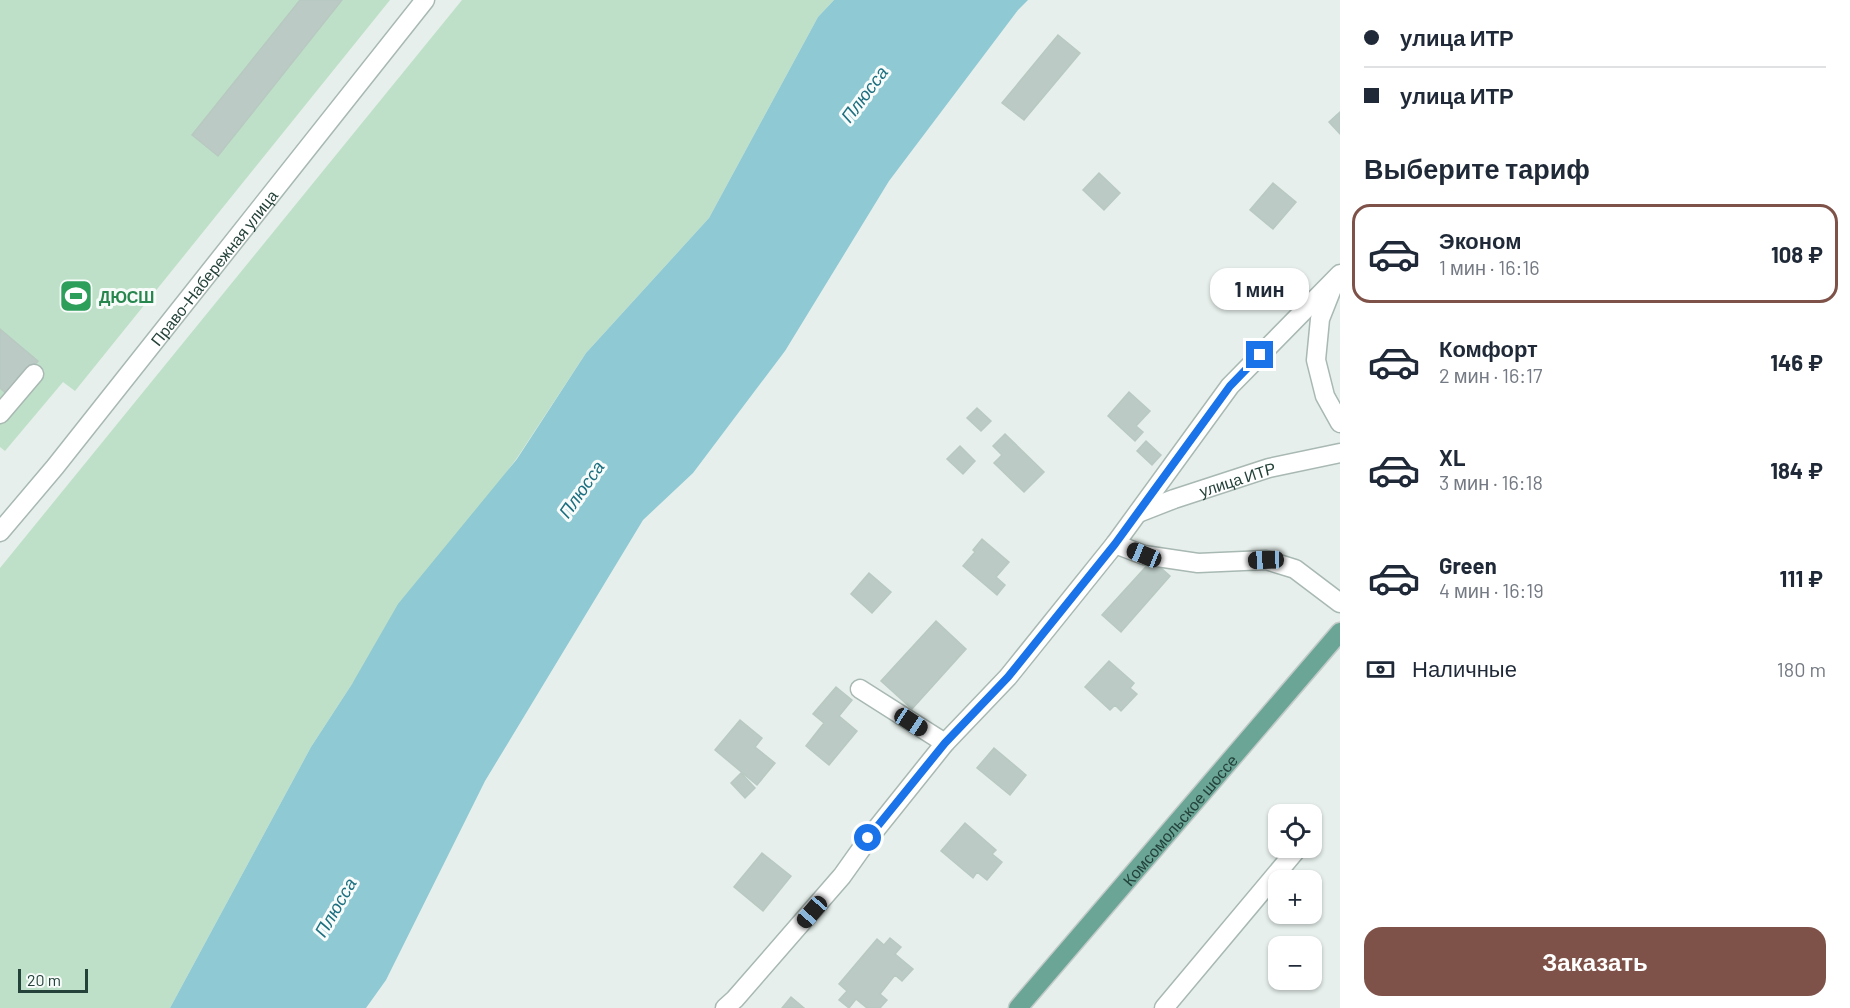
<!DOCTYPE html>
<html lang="ru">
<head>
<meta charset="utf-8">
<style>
  :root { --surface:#fff; --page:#f6f6f7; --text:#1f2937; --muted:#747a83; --line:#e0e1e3; --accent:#7f5249 }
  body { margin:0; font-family:Barlow,sans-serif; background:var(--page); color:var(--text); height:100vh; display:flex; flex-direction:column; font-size:22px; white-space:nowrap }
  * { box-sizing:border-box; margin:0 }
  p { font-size:20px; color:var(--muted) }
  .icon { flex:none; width:33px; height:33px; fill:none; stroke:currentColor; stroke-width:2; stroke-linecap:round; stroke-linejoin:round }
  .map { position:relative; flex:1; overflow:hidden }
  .panel { display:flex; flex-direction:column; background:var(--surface); width:510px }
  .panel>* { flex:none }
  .guide { display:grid; align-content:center; height:132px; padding:0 24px; background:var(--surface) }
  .buttons { position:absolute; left:1268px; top:804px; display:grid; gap:12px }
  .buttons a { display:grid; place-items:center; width:54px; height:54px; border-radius:12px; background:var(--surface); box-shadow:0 2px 4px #0004; font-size:30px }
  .scale { position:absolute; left:18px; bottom:15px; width:70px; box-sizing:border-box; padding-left:6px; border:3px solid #24423a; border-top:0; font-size:16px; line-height:21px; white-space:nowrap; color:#24423a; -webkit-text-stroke:4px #f7fbf9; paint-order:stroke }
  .end { position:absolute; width:27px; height:27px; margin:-14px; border:8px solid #1a73e8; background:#fff; box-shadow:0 0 0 3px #fff }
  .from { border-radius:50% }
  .bubble { position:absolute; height:42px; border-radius:18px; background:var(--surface); box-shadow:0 2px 4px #0004; font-size:20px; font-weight:700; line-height:42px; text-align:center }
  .car { position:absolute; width:18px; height:36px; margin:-18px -9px; border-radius:8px; box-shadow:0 0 4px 2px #0007; background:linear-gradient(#222 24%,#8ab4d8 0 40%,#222 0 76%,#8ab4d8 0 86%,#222 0) }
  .guide b { display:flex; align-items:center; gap:21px; height:57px; font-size:22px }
  .guide b+b { border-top:2px solid var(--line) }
  .guide i { width:15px; height:15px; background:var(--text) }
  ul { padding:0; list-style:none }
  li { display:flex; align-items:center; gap:18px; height:99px; margin:0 12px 9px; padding:0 12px; border:3px solid transparent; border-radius:18px }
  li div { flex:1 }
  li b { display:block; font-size:22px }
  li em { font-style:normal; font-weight:700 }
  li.on { border-color:var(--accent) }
  li>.icon { width:54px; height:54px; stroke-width:1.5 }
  h2 { padding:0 24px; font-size:27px; line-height:72px }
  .pay { display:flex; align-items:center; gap:15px; height:66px; padding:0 24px; font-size:22px }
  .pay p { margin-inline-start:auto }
  .button { display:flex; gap:12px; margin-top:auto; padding:12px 24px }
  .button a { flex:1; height:69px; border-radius:18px; background:var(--accent); color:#fff; font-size:24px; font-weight:700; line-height:69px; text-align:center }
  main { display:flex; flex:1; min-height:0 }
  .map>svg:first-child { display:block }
  .green { fill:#bfe0c8 }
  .water { fill:#8ec9d4 }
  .building { fill:#bbcac4; stroke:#b8c9c2; stroke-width:1.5 }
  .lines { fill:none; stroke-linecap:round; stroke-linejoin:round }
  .minor-casing { stroke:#a8b8b2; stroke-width:21 }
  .major-casing { stroke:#c2cac8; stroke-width:21 }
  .minor { stroke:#fff; stroke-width:18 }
  .major { stroke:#6aa596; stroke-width:18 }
  .route { stroke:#1a73e8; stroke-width:8 }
  .labels { text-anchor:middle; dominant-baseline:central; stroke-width:6; stroke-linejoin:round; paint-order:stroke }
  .street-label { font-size:16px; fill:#24423a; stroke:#f7fbf9 }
  .leisure-label { font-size:16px; font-weight:bold; fill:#27864d; stroke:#f7fbf9; text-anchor:start }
  .water-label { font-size:18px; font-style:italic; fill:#1c6f80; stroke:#f7fbf9 }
</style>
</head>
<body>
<main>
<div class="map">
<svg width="1340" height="1008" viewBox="0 0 1340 1008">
  <rect width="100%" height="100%" fill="#e6efeb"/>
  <path class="green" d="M 0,0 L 390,0 L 75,391 L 63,382 L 5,451 L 0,447 Z
    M 462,0 L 834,0 L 818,17 L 709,218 L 586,353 L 517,458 L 352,684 L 311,747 L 170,1008 L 0,1008 L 0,568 Z"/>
  <path class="water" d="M 834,0 L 1028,0 L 1018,10 L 889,181 L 785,351 L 693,473 L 643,520 L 485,781 L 386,980 L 366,1008 L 170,1008 L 311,747 L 352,684 L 398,604 L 517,459 L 586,353 L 709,218 L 818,17 Z"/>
  <path class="building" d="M 300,0 L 342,0 L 218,156 L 192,135 Z
    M 1058,35 L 1080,53 L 1024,120 L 1002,103 Z
    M 1340,112 L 1340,134 L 1329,122 Z
    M 1099,173 L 1120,193 L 1104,210 L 1083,190 Z
    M 1273,183 L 1296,202 L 1273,229 L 1250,210 Z
    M 0,329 L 38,361 L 9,396 L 0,388 Z
    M 1129,392 L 1150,411 L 1136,426 L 1143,432 L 1135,441 L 1108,416 Z
    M 977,408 L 991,421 L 981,431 L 967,418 Z
    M 1005,434 L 1044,472 L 1024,492 L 994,463 L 1002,455 L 993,446 Z
    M 1146,441 L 1161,455 L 1152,465 L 1137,451 Z
    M 960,446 L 975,461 L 963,474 L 947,459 Z
    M 982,539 L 1009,562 L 996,577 L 1005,585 L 997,595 L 963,566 L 975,552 L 973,550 Z
    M 1152,560 L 1170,576 L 1121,632 L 1102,615 Z
    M 869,573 L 891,592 L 872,613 L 851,594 Z
    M 936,621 L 966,649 L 912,709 L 881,681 Z
    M 1109,661 L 1134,683 L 1130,688 L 1137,694 L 1121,711 L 1115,705 L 1110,710 L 1085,687 Z
    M 836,687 L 852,700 L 839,716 L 857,731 L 829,765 L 806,746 L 824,723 L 813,714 Z
    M 740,720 L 762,738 L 755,747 L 775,763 L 757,785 L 715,750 Z
    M 994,748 L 1026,775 L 1010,795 L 977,768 Z
    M 741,773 L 755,788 L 745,798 L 731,783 Z
    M 965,823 L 996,850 L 992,854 L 1002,862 L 987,880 L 977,872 L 973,878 L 941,851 Z
    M 762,853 L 791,876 L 763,911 L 734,887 Z
    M 890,938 L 901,947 L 895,954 L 913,969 L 902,981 L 895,975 L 880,994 L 887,1000 L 880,1008 L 867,1008 L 856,999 L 849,1008 L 839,1000 L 847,991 L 839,984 L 877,939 L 884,945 Z
    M 791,997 L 804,1008 L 782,1008 Z"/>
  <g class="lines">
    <defs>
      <g id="minor">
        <path d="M 1333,286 L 1320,319 L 1316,360 L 1325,396 L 1340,423"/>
        <path d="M 0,414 L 34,374"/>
        <path id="s1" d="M 1138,513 L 1174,499 L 1269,468 L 1340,453"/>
        <path id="s2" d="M 0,532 L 55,467 L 425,0"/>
        <path d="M 1115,544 L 1144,555 L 1198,563 L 1266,560 L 1295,569 L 1340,603"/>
        <path d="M 860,689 L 945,743"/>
        <path d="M 725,1008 L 735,999 L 842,876 L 869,838 L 945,743 L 1008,677 L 1115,544 L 1230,386 L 1340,274"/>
        <path d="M 1164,1008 L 1298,848"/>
      </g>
      <g id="major">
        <path id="s3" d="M 1018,1008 L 1340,632"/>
      </g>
    </defs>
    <use href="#minor" class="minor-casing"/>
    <use href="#major" class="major-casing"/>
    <use href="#minor" class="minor"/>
    <use href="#major" class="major"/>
  </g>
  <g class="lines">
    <path class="route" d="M 868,838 L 945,743 L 1008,677 L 1115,544 L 1230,386 L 1260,355"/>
  </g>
  <defs>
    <symbol id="stadium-square" viewBox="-11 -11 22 22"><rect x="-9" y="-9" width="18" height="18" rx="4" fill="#2e9e5b" stroke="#f7fbf9"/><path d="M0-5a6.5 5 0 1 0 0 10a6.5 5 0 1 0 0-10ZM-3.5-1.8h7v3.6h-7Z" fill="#fff"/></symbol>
  </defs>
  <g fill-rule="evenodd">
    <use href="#stadium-square" x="57" y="277" width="38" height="38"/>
  </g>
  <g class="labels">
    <g class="street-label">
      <text stroke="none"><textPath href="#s2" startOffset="340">Право-Набережная улица</textPath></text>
      <text stroke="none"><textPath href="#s1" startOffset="105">улица ИТР</textPath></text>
      <text stroke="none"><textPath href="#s3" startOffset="248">Комсомольское шоссе</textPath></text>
    </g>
    <g class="leisure-label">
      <text x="99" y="296">ДЮСШ</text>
    </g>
    <g class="water-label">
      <text transform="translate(864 94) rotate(-53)">Плюсса</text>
      <text transform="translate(581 489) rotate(-55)">Плюсса</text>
      <text transform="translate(335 907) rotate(-60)">Плюсса</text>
    </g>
  </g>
</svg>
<div class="buttons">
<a><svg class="icon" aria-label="locate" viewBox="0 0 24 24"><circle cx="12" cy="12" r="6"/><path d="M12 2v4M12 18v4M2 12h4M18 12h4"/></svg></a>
<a>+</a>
<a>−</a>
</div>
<div class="scale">20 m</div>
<i class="end from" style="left:868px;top:838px"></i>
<i class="end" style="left:1260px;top:355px"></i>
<div class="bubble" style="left:1210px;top:268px;width:99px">1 мин</div>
<i class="car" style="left:1144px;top:555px;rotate:292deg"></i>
<i class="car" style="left:1266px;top:560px;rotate:268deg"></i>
<i class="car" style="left:911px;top:722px;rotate:123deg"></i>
<i class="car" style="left:812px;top:912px;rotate:221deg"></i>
</div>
<section class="panel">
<div class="guide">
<b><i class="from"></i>улица ИТР</b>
<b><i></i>улица ИТР</b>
</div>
<h2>Выберите тариф</h2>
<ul>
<li class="on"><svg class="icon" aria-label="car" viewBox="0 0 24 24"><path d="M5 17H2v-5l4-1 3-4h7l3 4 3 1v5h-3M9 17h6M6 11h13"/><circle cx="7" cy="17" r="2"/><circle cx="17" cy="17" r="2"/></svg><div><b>Эконом</b><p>1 мин · 16:16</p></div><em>108 ₽</em></li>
<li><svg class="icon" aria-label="car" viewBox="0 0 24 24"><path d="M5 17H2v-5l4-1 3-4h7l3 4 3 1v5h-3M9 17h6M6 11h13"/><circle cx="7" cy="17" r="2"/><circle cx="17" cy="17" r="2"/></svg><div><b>Комфорт</b><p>2 мин · 16:17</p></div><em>146 ₽</em></li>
<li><svg class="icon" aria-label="car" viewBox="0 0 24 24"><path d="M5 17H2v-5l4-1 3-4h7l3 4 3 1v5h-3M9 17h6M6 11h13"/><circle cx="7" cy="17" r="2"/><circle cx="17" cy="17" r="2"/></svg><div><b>XL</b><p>3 мин · 16:18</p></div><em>184 ₽</em></li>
<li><svg class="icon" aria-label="car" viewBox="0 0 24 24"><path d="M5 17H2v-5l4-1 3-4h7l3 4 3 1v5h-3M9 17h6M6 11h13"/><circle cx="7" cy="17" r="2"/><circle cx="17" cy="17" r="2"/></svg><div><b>Green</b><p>4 мин · 16:19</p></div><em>111 ₽</em></li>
</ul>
<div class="pay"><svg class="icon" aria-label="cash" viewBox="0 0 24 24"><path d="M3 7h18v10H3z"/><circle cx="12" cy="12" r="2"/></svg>Наличные<p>180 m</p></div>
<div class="button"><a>Заказать</a></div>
</section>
</main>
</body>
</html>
